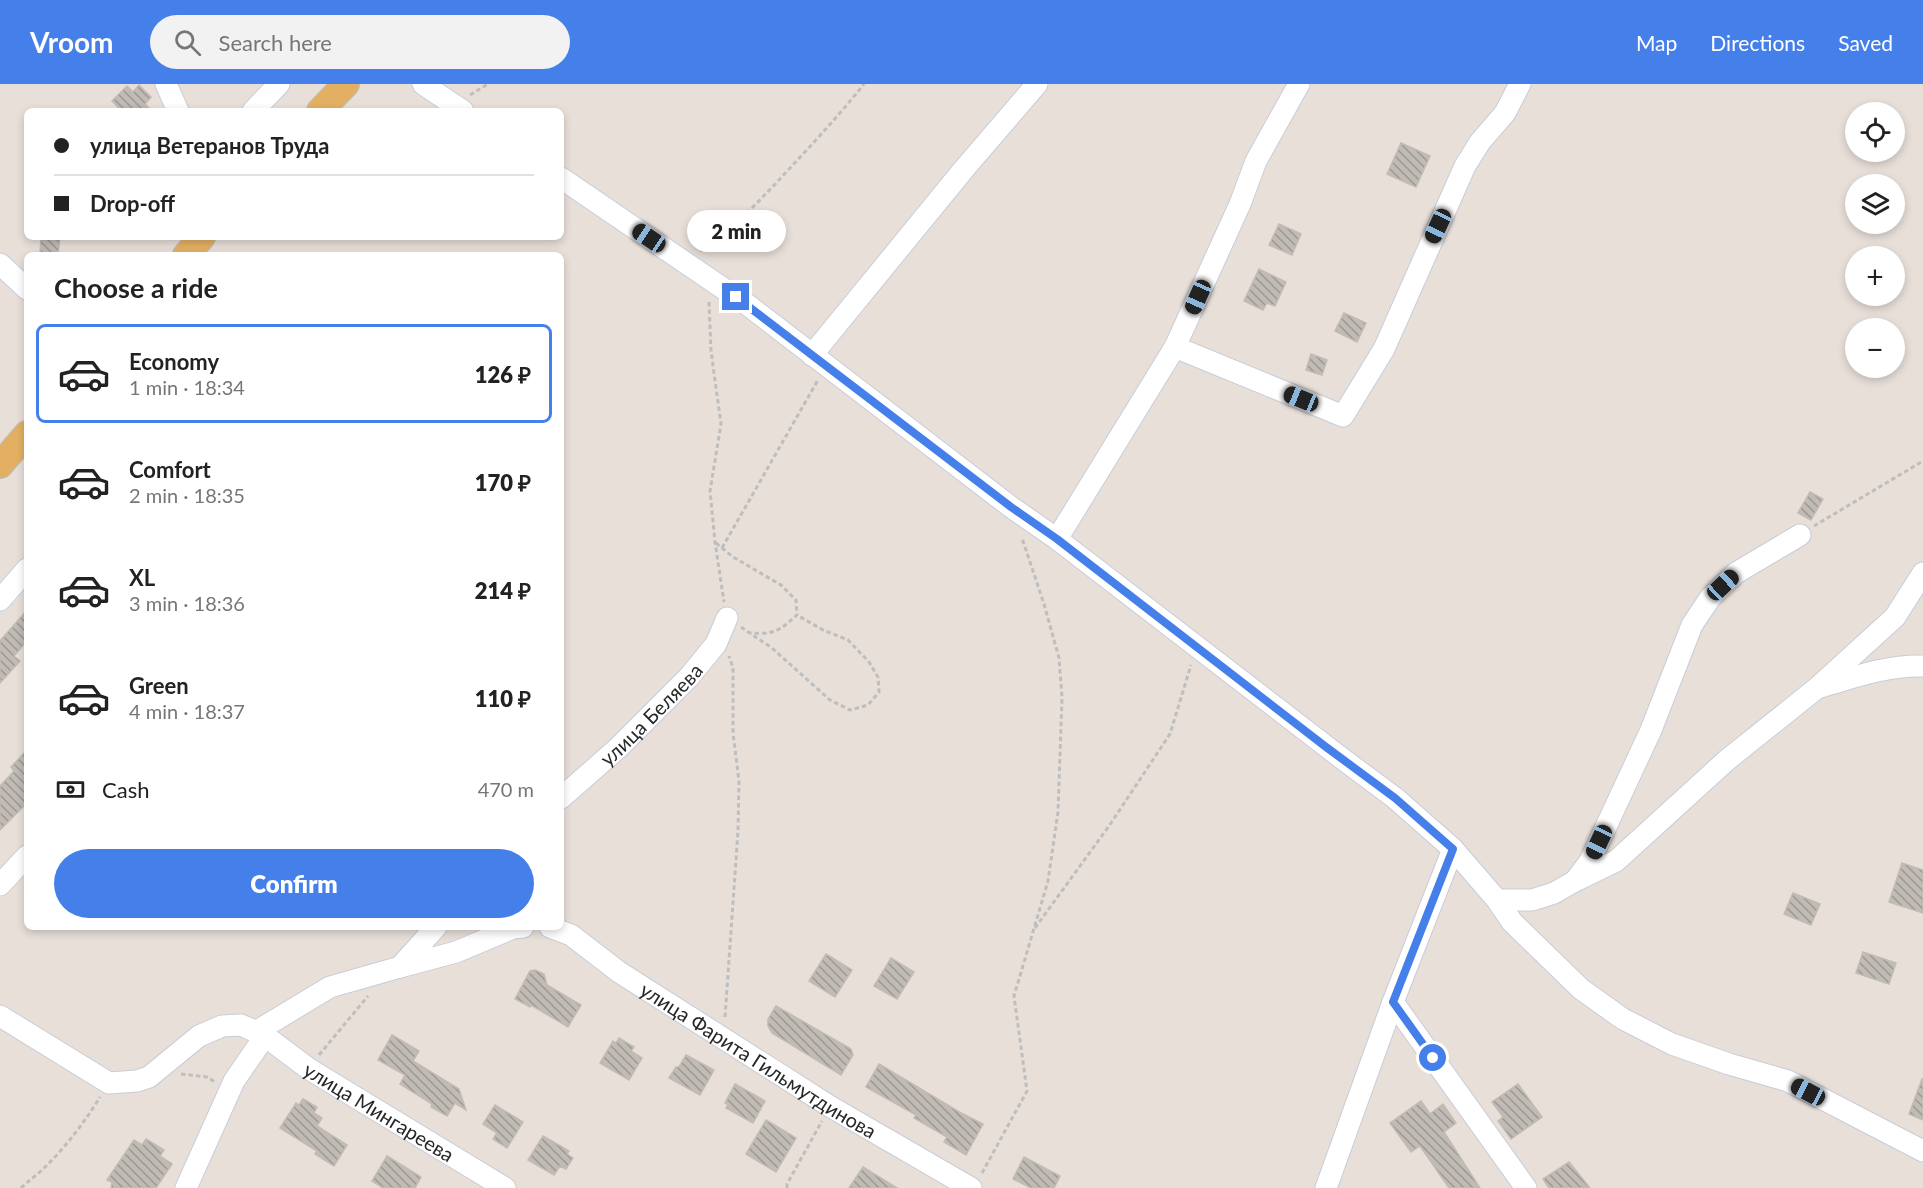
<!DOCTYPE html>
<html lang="en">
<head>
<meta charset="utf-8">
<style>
  :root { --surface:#fff; --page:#f2f2f2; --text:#222; --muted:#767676; --line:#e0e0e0; --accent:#457fe9 }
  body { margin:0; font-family:Lato,sans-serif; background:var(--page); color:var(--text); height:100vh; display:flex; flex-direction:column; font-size:22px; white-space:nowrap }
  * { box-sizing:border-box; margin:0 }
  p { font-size:20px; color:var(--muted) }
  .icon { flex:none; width:33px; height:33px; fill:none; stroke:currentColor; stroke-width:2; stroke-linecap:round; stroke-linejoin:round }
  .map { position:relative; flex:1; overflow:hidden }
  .details { position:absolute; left:24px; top:168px; width:540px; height:678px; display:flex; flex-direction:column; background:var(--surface); border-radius:9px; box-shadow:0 3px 9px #0003 }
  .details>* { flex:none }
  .guide { position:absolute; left:24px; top:24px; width:540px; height:132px; border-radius:9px; box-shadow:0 3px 9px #0003; display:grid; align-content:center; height:132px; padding:0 30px; background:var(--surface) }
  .tools { position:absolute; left:1845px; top:18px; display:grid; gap:12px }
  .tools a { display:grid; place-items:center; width:60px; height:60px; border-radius:50%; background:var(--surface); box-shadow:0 3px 9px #0003; font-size:30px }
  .end { position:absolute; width:27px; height:27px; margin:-14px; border:8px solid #457fe9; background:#fff; box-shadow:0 0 0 3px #fff }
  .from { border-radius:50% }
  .bubble { position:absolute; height:42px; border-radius:21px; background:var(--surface); box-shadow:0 3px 9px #0003; font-size:20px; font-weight:800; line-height:42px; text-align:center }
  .car { position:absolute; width:18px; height:36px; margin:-18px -9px; border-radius:8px; box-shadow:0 0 4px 2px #0007; background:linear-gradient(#222 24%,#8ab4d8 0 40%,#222 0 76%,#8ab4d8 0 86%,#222 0) }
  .guide b { display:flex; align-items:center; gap:21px; height:57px; font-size:22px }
  .guide b+b { border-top:2px solid var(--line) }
  .guide i { width:15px; height:15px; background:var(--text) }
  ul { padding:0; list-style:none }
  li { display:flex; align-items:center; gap:18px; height:99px; margin:0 12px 9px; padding:0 18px; border:3px solid transparent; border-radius:9px }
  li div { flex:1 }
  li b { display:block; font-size:22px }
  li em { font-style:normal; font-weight:800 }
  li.on { border-color:var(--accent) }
  li>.icon { width:54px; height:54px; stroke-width:1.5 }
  h2 { padding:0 30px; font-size:27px; line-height:72px }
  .pay { display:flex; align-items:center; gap:15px; height:66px; padding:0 30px; font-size:22px }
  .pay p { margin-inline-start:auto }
  .cta { display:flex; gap:12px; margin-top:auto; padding:12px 30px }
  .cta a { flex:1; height:69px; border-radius:36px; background:var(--accent); color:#fff; font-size:24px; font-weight:800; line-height:69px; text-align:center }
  header { display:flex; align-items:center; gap:36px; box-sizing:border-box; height:84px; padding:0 30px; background:var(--accent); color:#fff }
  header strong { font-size:28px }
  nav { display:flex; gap:33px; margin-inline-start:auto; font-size:21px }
  .search { width:420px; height:54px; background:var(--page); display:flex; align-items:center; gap:15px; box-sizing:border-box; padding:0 21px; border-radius:33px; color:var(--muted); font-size:22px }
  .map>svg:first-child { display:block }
  .building { fill:url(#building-back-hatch); stroke:#c3bbb3; stroke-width:1.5 }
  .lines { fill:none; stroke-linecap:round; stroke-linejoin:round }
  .minor-casing { stroke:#c8cdd8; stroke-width:23 }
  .major-casing { stroke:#bebebe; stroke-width:28 }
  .path { stroke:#bebebe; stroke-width:3; stroke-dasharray:4.5 3; stroke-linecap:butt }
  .minor { stroke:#fff; stroke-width:21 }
  .major { stroke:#e3b063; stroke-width:26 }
  .route { stroke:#457fe9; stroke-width:8 }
  .labels { text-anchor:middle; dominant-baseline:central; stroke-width:4.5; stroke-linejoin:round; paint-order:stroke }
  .street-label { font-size:20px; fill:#272727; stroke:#fff }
</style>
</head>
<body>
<header>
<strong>Vroom</strong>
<div class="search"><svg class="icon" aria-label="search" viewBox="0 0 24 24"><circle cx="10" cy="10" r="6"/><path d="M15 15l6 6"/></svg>Search here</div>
<nav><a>Map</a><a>Directions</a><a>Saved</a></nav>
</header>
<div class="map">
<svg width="1923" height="1104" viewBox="0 0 1923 1104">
  <defs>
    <pattern id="building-back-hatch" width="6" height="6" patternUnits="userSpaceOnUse" patternTransform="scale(1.5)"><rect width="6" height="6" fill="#c0bbb5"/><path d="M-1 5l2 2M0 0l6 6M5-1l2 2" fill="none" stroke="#9c9893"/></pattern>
  </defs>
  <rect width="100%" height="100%" fill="#e8dfd9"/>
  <path class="building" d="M 139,1 L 151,13 L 145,20 L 152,27 L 122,27 L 112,17 L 127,2 L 133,8 Z
    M 1401,59 L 1430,72 L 1416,103 L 1387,90 Z
    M 1279,140 L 1301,150 L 1292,171 L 1269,161 Z
    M 41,153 L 60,153 L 58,171 L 40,171 Z
    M 1259,185 L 1286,198 L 1275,222 L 1267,219 L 1263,226 L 1244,217 Z
    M 1344,229 L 1366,239 L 1357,258 L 1335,247 Z
    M 1311,270 L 1327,276 L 1322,291 L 1306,286 Z
    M 1810,408 L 1823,415 L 1811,436 L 1798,429 Z
    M 27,526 L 27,557 L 14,572 L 20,577 L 0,599 L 0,557 Z
    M 27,666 L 27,719 L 0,746 L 0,702 L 14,687 L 11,683 Z
    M 1902,779 L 1923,786 L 1923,829 L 1889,818 Z
    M 1793,809 L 1820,820 L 1811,841 L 1784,830 Z
    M 1863,868 L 1896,879 L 1889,900 L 1856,889 Z
    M 826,870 L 852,886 L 835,913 L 809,897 Z
    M 891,874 L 914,888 L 897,915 L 874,902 Z
    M 535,886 L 544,890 L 547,901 L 581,921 L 568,943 L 531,921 L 530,923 L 515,915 L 530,887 Z
    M 776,922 L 851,965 L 853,971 L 841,991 L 772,949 L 768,942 L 768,935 Z
    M 392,951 L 419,967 L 413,977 L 459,1005 L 466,1026 L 455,1019 L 447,1032 L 431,1023 L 432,1020 L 400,1000 L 405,991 L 378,976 Z
    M 619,954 L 634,963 L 631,967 L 642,974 L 629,996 L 600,979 L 613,957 L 616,959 Z
    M 686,971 L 714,986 L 700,1011 L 669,994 L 676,983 L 679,983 Z
    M 879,980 L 961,1029 L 983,1040 L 966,1071 L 944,1058 L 947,1053 L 914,1034 L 916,1031 L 866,1003 Z
    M 1922,995 L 1923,996 L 1923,1036 L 1909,1030 Z
    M 735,1000 L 765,1017 L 753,1039 L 726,1024 L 728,1021 L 725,1019 Z
    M 1518,1000 L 1542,1033 L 1511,1055 L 1498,1037 L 1503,1033 L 1492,1018 Z
    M 303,1015 L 317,1023 L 314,1029 L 322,1034 L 317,1042 L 347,1061 L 334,1082 L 315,1070 L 317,1067 L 280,1044 L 296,1019 L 299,1021 Z
    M 1421,1017 L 1430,1030 L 1443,1020 L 1456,1039 L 1444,1048 L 1480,1104 L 1449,1104 L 1420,1062 L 1411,1068 L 1390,1039 Z
    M 495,1021 L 523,1038 L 507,1064 L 493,1055 L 497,1049 L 483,1040 Z
    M 766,1036 L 796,1054 L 776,1088 L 746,1070 Z
    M 543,1052 L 569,1067 L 567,1070 L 573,1074 L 566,1085 L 560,1082 L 554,1091 L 528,1076 Z
    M 146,1055 L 164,1066 L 160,1072 L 172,1080 L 156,1104 L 111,1104 L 112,1098 L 107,1096 L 134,1056 L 142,1061 Z
    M 387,1072 L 421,1093 L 415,1104 L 383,1104 L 372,1097 Z
    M 1024,1073 L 1060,1092 L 1054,1104 L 1031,1104 L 1013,1095 Z
    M 1569,1078 L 1590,1104 L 1549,1104 L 1543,1095 Z
    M 863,1083 L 897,1104 L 849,1104 Z"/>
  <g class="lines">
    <defs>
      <g id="minor">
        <path d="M 166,0 L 178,27"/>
        <path d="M 423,0 L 463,27"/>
        <path d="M 253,27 L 279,0"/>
        <path d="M 561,94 L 749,222 L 1011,423 L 1057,455 L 1344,676 L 1395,714 L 1453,765 L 1497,816 L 1512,838 L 1581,905 L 1623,935 L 1672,960 L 1729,980 L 1788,997 L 1923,1067"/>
        <path d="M 0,180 L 27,205"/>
        <path d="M 1175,263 L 1343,332 L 1384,265 L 1465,82 L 1480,58 L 1505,29 L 1520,0"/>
        <path d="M 812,271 L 964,85 L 1037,0"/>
        <path d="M 1057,455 L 1175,263 L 1240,120 L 1256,77 L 1299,0"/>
        <path d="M 0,516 L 27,485"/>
        <path d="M 1821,603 C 1854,593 1888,581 1923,582"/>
        <path id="s1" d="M 561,714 L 618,664 L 689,593 L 716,560 L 727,534"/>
        <path d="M 1579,795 L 1616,777 L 1727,676 L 1817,604 L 1895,533 L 1923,489"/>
        <path d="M 0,801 L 27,772"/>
        <path d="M 1497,816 L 1532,816 L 1554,809 L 1575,797 L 1590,777 L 1651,646 L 1692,541 L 1710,514 L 1736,489 L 1800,451"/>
        <path id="s2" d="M 550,843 L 571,851 L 619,888 L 831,1023 L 971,1104"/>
        <path d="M 400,883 L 456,868 L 513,844 L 523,843"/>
        <path d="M 1393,918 L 1526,1104"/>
        <path id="s3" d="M 0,932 L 109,999 L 137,997 L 149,993 L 199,952 L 222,942 L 241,941 L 265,952 L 309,985 L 505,1104"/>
        <path d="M 257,947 L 330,903 L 400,883 L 436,843"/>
        <path d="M 186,1104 L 234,997 L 265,952"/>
        <path d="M 1326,1104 L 1393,918 L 1453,765"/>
      </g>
      <path id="major" d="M 320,27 L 346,0
        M 186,171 L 202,153
        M 0,381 L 27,350"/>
    </defs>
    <use href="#minor" class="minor-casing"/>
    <use href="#major" class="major-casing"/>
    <path class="path" d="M 470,11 L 488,0
      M 700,167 C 734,145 763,113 791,83 C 816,56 841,29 864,0
      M 709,218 L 711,267 L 721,340 L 710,407 L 715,458 L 724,518
      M 1814,442 L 1923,377
      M 716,459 L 733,473 L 781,501 L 796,516 L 797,531 C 778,548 775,550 750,549
      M 722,464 L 818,296
      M 741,543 L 772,564 L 830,616 L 850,626 L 868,621 L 879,608 L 878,593 L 869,578 L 848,556 L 823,546 L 797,531
      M 1035,844 L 1109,742 L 1170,650 L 1191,581
      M 725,933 L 738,747 L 739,697 L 733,649 L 733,584 L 729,572
      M 319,971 L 368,912
      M 181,990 L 207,993 L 215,998
      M 982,1089 L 1027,1007 L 1014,912 L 1048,797 L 1058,728 L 1062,614 L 1059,574 L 1044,520 L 1022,454
      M 21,1104 C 28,1097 36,1092 43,1085 C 65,1064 84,1039 100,1013
      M 787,1104 L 787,1100 L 822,1037"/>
    <use href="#minor" class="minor"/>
    <use href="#major" class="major"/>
  </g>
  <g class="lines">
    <path class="route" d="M 736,213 L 1011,423 L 1057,455 L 1326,663 L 1395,714 L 1453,765 L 1393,918 L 1433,974"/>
  </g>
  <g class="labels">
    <g class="street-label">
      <text stroke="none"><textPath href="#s1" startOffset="123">улица Беляева</textPath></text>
      <text stroke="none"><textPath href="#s2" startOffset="248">улица Фарита Гильмутдинова</textPath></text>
      <text stroke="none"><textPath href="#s3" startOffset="441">улица Мингареева</textPath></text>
    </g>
  </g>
</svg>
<div class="tools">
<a><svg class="icon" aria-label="locate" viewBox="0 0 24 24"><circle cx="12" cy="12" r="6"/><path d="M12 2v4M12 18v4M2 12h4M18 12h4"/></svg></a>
<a><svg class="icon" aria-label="layers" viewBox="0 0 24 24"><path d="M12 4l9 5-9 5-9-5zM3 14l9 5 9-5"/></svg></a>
<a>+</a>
<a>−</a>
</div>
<i class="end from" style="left:1433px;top:974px"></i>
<i class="end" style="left:736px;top:213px"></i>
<div class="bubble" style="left:687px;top:126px;width:99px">2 min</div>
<i class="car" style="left:1438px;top:142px;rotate:205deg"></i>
<i class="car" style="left:649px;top:154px;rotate:304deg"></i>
<i class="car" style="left:1198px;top:213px;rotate:204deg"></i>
<i class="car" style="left:1301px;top:315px;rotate:292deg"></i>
<i class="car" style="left:1723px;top:501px;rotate:47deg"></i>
<i class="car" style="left:1599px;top:758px;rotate:205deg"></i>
<i class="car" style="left:1808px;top:1008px;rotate:298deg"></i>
<div class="guide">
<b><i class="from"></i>улица Ветеранов Труда</b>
<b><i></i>Drop-off</b>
</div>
<section class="details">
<h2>Choose a ride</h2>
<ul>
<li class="on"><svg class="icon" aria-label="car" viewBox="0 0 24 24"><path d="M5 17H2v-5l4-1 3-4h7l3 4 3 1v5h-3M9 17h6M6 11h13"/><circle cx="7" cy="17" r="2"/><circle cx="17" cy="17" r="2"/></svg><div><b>Economy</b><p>1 min · 18:34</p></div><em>126 ₽</em></li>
<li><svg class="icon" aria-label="car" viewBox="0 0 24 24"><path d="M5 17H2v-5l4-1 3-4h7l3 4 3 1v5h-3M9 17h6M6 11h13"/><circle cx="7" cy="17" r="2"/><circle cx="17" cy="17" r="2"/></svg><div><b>Comfort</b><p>2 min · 18:35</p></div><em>170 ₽</em></li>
<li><svg class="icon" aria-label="car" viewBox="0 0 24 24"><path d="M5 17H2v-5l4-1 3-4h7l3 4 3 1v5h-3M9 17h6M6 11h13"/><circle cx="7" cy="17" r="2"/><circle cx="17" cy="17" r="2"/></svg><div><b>XL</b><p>3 min · 18:36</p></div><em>214 ₽</em></li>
<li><svg class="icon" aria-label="car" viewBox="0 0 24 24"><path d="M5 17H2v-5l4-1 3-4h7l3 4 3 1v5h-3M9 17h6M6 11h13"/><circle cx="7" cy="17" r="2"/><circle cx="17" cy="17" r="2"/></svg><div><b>Green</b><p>4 min · 18:37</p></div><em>110 ₽</em></li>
</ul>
<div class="pay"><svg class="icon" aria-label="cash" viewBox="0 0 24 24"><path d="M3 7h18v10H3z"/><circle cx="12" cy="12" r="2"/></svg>Cash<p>470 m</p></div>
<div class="cta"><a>Confirm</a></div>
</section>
</div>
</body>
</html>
